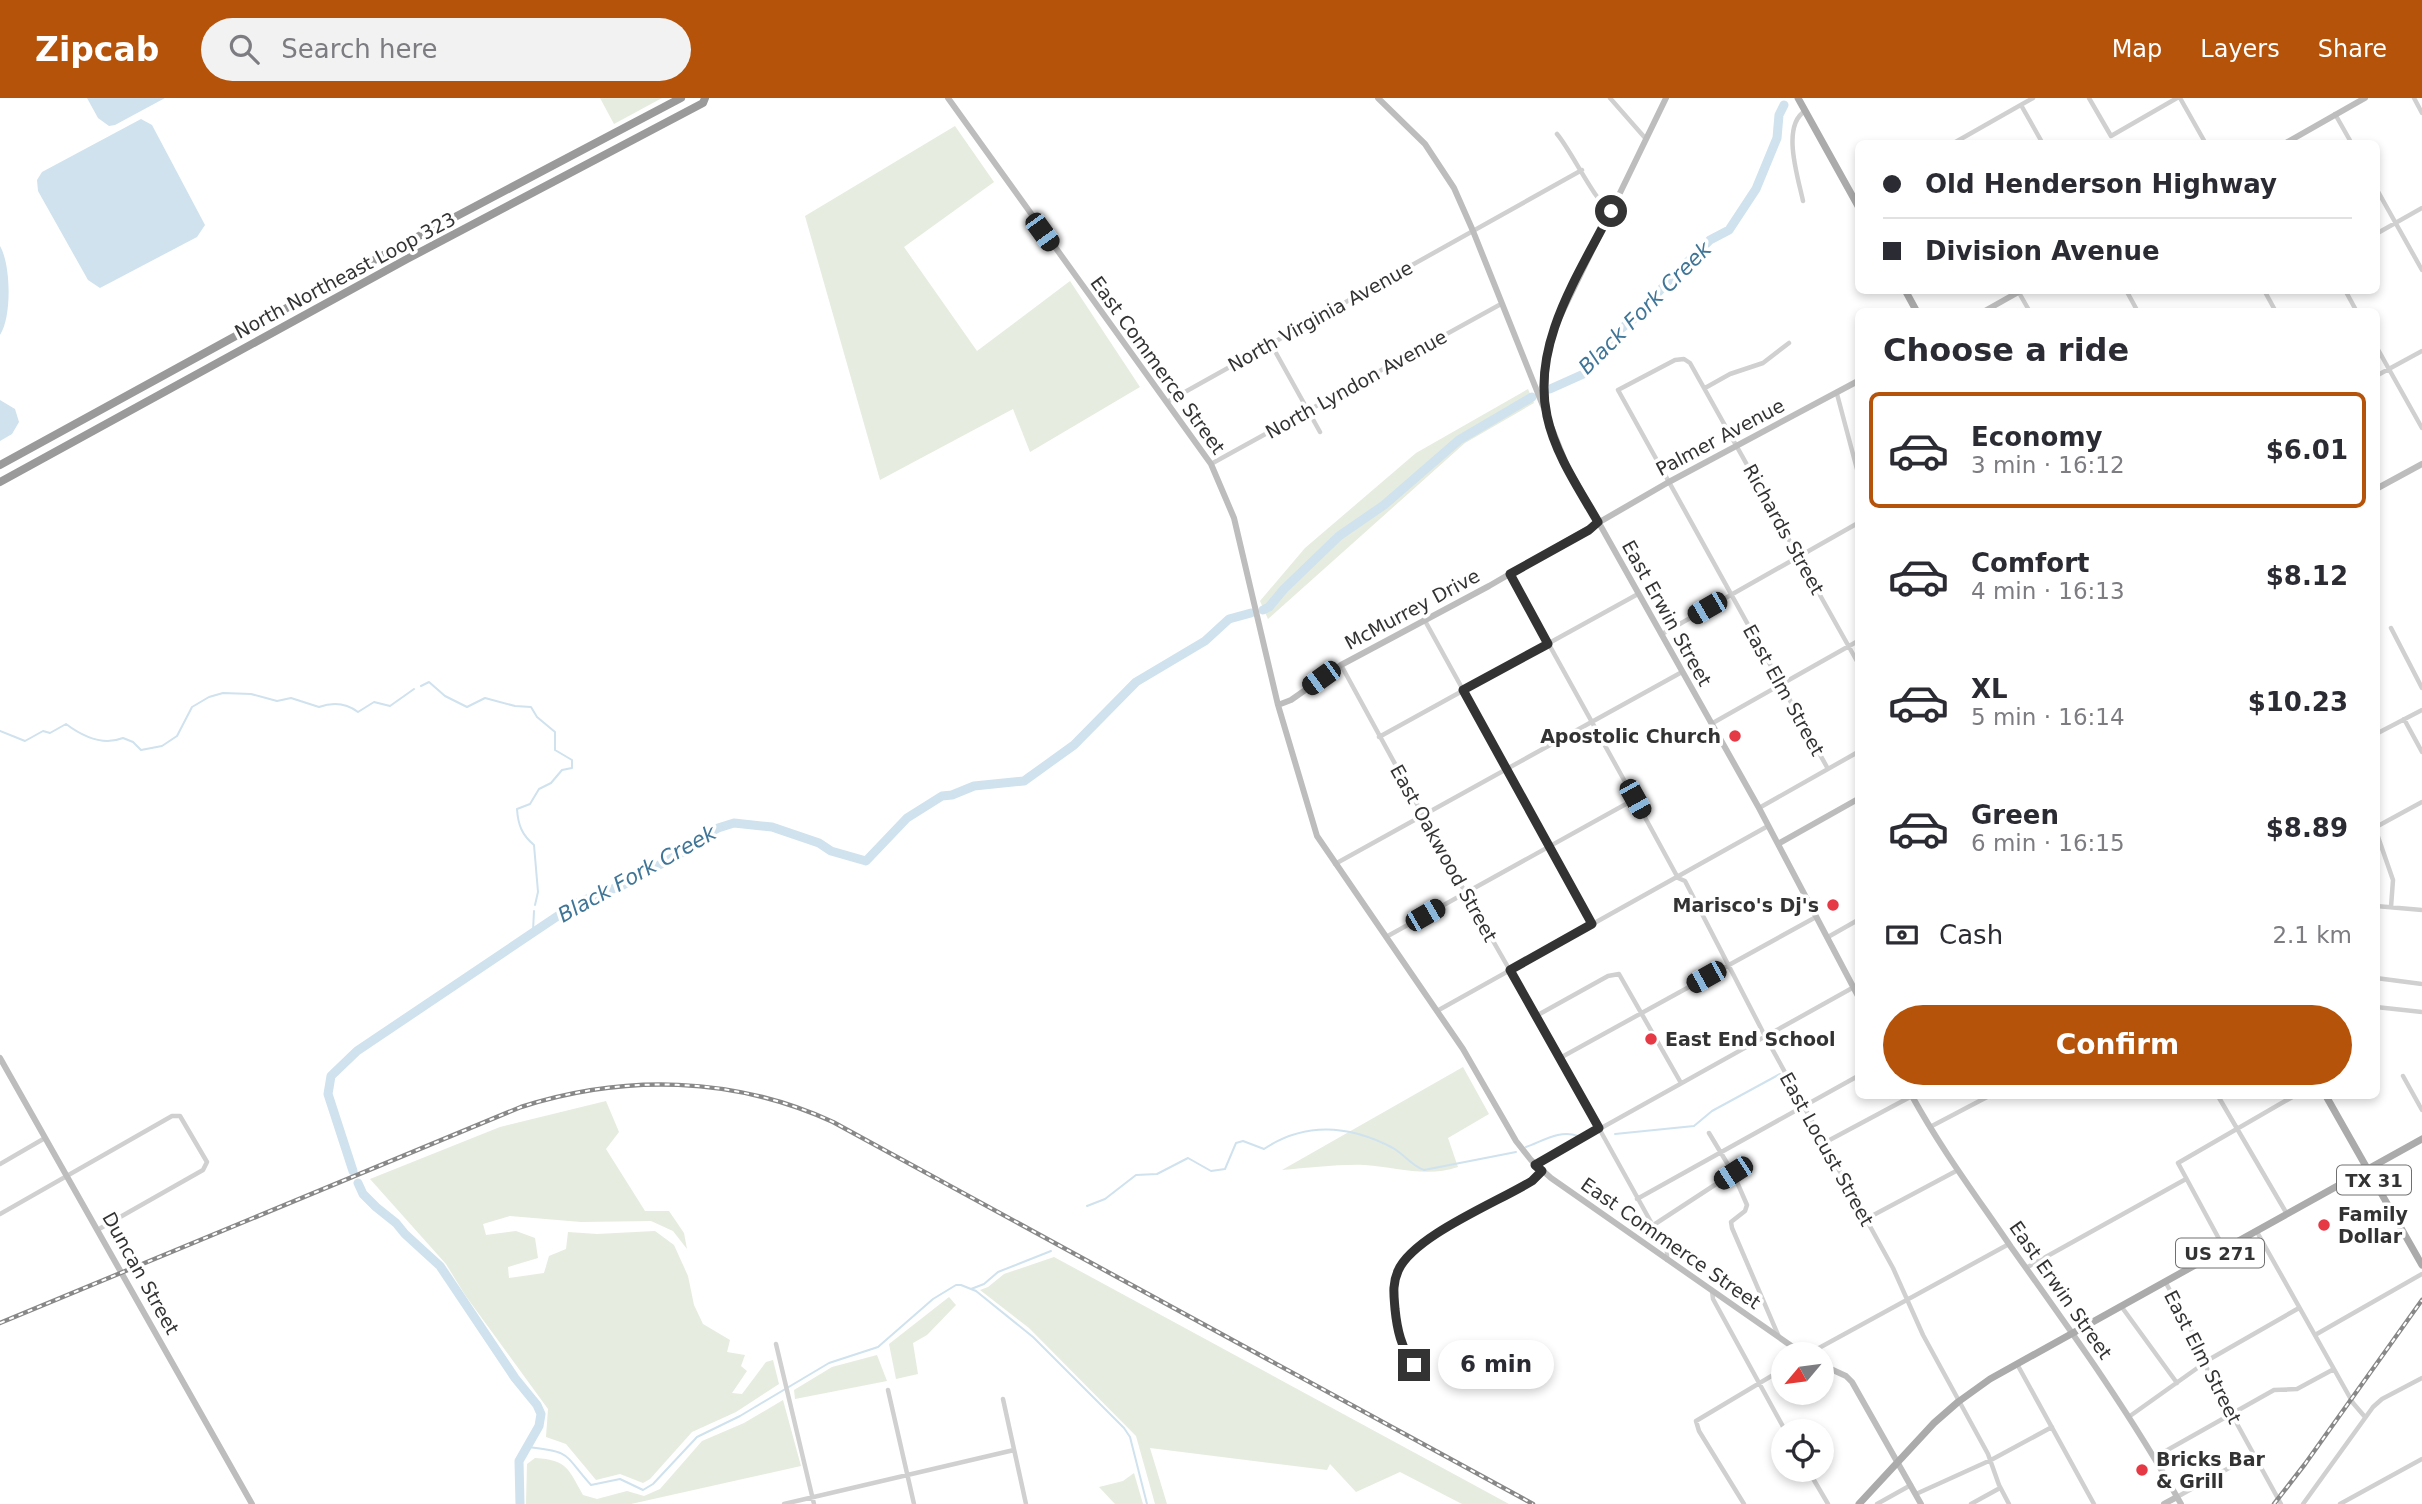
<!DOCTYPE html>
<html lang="en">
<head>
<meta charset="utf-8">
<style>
  :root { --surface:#fff; --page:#f2f2f3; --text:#2b2b33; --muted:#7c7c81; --line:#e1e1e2; --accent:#b45309 }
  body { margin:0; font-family:"DejaVu Sans",sans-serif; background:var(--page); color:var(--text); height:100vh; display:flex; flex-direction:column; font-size:26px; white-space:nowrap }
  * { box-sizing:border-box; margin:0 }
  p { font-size:23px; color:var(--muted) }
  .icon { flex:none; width:38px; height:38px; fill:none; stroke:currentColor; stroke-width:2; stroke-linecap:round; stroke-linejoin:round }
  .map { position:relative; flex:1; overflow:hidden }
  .drawer { position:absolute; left:1855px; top:210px; width:525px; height:791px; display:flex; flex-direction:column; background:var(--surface); border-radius:10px; box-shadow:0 4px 10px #0003 }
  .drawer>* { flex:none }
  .guide { position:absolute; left:1855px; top:42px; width:525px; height:154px; border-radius:10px; box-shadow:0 4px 10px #0003; display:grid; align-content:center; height:154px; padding:0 28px; background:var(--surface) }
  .needle { width:46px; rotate:241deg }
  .controls { position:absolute; left:1771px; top:1244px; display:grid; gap:14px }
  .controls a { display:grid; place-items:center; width:63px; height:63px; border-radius:50%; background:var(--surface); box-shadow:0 4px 10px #0003; font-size:35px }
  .end { position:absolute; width:32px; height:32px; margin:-16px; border:9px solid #333; background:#fff; box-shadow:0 0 0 4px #fff }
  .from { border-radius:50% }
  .bubble { position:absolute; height:49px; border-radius:24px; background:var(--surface); box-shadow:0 4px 10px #0003; font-size:23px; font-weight:600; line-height:49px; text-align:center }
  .car { position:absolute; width:21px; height:42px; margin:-21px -10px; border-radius:9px; box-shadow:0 0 5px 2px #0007; background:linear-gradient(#222 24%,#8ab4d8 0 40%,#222 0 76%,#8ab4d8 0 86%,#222 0) }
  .guide b { display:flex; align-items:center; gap:24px; height:66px; font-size:26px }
  .guide b+b { border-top:2px solid var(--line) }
  .guide i { width:18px; height:18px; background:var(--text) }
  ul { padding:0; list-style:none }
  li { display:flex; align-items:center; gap:21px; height:116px; margin:0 14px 10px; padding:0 14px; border:4px solid transparent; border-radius:10px }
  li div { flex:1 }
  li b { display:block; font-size:26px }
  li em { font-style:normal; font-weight:600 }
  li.on { border-color:var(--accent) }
  li>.icon { width:63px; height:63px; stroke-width:1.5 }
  h2 { padding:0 28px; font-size:32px; line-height:84px }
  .pay { display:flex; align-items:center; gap:18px; height:77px; padding:0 28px; font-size:26px }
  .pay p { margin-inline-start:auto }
  .primary-button { display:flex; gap:14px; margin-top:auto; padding:14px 28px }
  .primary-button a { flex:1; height:80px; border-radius:42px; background:var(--accent); color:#fff; font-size:28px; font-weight:600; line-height:80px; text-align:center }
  header { display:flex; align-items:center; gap:42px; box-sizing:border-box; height:98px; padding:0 35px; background:var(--accent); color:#fff }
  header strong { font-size:33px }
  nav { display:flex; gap:38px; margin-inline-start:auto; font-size:24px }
  .search { width:490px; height:63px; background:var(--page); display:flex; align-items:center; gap:18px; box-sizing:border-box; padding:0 24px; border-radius:38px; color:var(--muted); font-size:26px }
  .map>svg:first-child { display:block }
  .green { fill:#e6ecdf }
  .water { fill:#cfe2ee }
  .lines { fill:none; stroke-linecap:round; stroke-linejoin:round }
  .stream { stroke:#cfe2ee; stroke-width:2 }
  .river { stroke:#cfe2ee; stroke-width:9 }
  .street { stroke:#d0d0d0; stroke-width:4.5 }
  .secondary { stroke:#bdbdbd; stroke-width:6 }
  .primary { stroke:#ababab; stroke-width:7 }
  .highway { stroke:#9a9a9a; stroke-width:8 }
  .rail-casing { stroke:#888; stroke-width:4.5 }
  .rail { stroke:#fff; stroke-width:2; stroke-dasharray:5; stroke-linecap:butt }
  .route { stroke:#333; stroke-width:9 }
  .poi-dot { fill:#e63946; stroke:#fff; stroke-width:2.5 }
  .labels { text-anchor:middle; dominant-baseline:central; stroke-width:7; stroke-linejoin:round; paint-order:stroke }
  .shield { fill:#fff; stroke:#707070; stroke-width:2 }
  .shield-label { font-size:18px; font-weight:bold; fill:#333 }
  .street-label { font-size:19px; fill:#333; stroke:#fff }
  .poi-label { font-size:19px; font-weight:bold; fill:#333; stroke:#fff; text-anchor:start }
  .water-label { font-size:21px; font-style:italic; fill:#3f7597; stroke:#fff }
</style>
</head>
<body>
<header>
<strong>Zipcab</strong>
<div class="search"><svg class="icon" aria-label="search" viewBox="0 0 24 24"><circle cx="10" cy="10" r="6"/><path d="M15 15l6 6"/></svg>Search here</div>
<nav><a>Map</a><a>Layers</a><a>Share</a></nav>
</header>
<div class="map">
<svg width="2422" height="1406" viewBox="0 0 2422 1406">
  <rect width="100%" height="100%" fill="#fff"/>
  <path class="green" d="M 600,0 L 662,0 L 614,26 Z
    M 955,28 L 994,84 L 904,149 L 977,253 L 1070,183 L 1140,289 L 1030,354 L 1013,311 L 880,382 L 805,118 Z
    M 1528,291 L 1534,305 L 1465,345 L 1268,521 L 1260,503 L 1305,450 L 1416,355 Z
    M 1463,969 L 1489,1016 L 1448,1040 L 1458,1069 C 1426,1080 1397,1069 1365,1067 C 1338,1066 1309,1070 1282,1072 Z
    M 606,1003 L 619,1034 L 606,1051 L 645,1113 L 669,1113 L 684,1135 L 687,1151 L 673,1133 L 651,1123 L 581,1124 L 510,1118 L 483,1126 L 486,1137 L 516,1133 L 535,1140 L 538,1160 L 508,1169 L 509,1180 L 544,1175 L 549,1158 L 566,1151 L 568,1134 L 597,1136 L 655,1133 L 674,1147 L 688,1178 L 694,1207 L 703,1226 L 730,1242 L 727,1254 L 745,1257 L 741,1268 L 747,1273 L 732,1295 L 742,1296 L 766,1264 L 773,1262 L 779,1286 L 736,1314 L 692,1334 L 650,1381 L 643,1385 L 620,1376 L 596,1382 L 566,1346 L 546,1339 L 548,1311 L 465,1197 L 446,1166 L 370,1081 L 500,1029 Z
    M 1054,1159 L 1102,1185 L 1509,1406 L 1462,1406 L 1400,1374 L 1356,1394 L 1330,1366 L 1327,1372 L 1150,1350 L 1167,1406 L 1155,1406 L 1136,1338 L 1029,1230 L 980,1192 L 988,1189 L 1004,1176 Z
    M 949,1199 L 956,1207 L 927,1237 L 913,1245 L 918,1276 L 896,1281 L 889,1246 Z
    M 877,1257 L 887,1283 L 795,1301 L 794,1292 L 832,1269 Z
    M 783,1302 L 801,1368 L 631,1406 L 526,1406 L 527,1366 L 535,1360 C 568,1362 568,1371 583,1397 L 597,1401 L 627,1393 L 644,1398 L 660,1391 L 702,1343 L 744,1325 Z
    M 1134,1375 L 1143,1406 L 1115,1406 L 1099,1389 L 1123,1383 Z"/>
  <path class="water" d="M 87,0 L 165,0 L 115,27 L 109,28 L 98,20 Z
    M 141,21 L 152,27 L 205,127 L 197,139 L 100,190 L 88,182 L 38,93 L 37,82 L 42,74 Z
    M 0,148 C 11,167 12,219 0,237 Z
    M 0,302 L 15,311 L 19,324 L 12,336 L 0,343 Z"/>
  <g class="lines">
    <path class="stream" d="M 421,588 L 429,584 L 445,598 L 467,609 L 485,600 L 515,608 L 531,609 L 537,619 L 555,634 L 555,652 L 572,662 L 572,670 L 562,672 L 551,685 L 539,691 L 530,706 L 517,711 C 518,727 522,737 534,747 L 538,794 L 535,807
      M 0,633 L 25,643 L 43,633 L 50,635 L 66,626 C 82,638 103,648 123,640 L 133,644 L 141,652 L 162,648 L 177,638 L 192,609 L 209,599 L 223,595 L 251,596 L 277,603 L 291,600 L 319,609 C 333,604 346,605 358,614 L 374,604 L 390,608 L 414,591
      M 533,833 L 534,813
      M 1615,1036 L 1694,1028 L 1712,1013 L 1780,976
      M 1526,1049 C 1543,1043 1560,1031 1578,1038
      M 1087,1108 L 1105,1101 L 1136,1077 L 1157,1076 L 1188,1060 L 1211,1073 L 1225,1071 L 1236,1045 L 1243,1043 L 1264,1051 C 1306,1023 1349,1027 1393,1050 C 1405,1057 1412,1068 1424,1072 L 1516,1054
      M 971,1191 L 984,1186 L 998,1174 L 1051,1153
      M 528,1349 C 573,1354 563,1356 591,1387 L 620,1381 L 643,1392 L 653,1386 L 697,1339 L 740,1318 L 829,1265 L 878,1249 L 933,1201 L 956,1187 L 961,1187 L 976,1193 L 1033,1239 L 1124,1330 L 1130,1339 L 1147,1406"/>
    <path class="river" d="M 1550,291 L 1588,274 L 1618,233 L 1635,220 L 1673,178 L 1710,142 L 1729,132 L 1756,91 L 1777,40 L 1779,17 L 1784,7
      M 1263,512 L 1269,509 L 1284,491 L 1339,438 L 1384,407 L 1459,342 L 1532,299
      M 353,1073 L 328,996 L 331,978 L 357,953 L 577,805 L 623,787 L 690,750 L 707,736 L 718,730 L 734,725 L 772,729 L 819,745 L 831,753 L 866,763 L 907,720 L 942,698 L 952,697 L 974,688 L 1024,683 L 1074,647 L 1136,584 L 1205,543 L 1229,521 L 1251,515
      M 358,1085 L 363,1096 L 376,1109 L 396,1125 L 405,1136 L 440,1168 L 515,1280 L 537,1307 L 541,1316 L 539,1328 L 519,1363 L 520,1406"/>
    <path class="street" d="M 1610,0 L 1646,41
      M 2089,0 L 2111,38 L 2177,0
      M 2180,0 L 2206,46
      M 2414,0 L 2422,15
      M 2021,7 L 2043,46
      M 2335,16 L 2352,46
      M 1557,36 C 1573,55 1594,103 1611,113
      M 1952,46 L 2033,0
      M 2376,90 L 2422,172
      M 1803,103 C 1798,79 1781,28 1805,13
      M 2376,136 L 2422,110
      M 2126,192 L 2138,214
      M 2264,192 L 2276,214
      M 2345,192 L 2357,214
      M 2018,193 L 2030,214
      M 1271,246 L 1320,334
      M 2376,248 L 2422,330
      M 2376,278 L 2422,253
      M 1705,290 L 1730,276 L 1763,265 L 1789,245
      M 1837,296 L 1858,375
      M 1167,304 L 1582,72
      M 1211,366 L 1501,206
      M 1510,476 L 1629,691
      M 1424,521 L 1592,826
      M 2391,530 L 2422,590
      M 1662,536 L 1858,425
      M 1341,567 L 1465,794 L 1560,960 L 1667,1153 L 1667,1162
      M 2404,621 L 2422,654
      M 1711,626 L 1858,543
      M 2376,636 L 2422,612
      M 1379,639 L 1638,496
      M 1828,671 L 1618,292 L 1675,262 L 1684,261 L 1690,265 L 1858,565
      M 1759,710 L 1858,654
      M 2376,729 L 2422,704
      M 2376,733 L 2393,782 L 2391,809
      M 1335,766 L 1682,574
      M 2376,808 L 2422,812
      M 1386,839 L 1635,701 L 1678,780 L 1685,783 L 1765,938 L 1893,1170 L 1923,1237 L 1988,1356 L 1999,1387 L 2009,1406
      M 1828,839 L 1858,822
      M 2376,880 L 2422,886
      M 2376,909 L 2422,914
      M 1437,913 L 1768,728
      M 1536,918 L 1608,878 L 1619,876 L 1681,985
      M 1560,960 L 1816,819
      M 2403,978 L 2422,1012
      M 2218,998 L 2287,1116
      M 1930,1029 L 1989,998
      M 1709,1035 L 1733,1075 L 1747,1107 L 1745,1113 L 1731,1124 L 1732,1130 L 1779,1239
      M 1824,1045 L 1912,998
      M 0,1066 L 45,1040
      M 1535,1067 L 1854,889
      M 1637,1101 L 1858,978
      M 0,1116 L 172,1018 L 180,1018 L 207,1064 L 203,1072 L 99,1131
      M 1866,1121 L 1958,1072
      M 1652,1128 L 1733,1075
      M 2257,1134 L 2353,1305 L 2365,1319
      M 2225,1152 L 2178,1065 L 2294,998
      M 2026,1170 L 2186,1081
      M 2166,1185 L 2196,1241 L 2208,1273 L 2281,1406
      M 1712,1193 L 1713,1201 L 1786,1334
      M 2121,1208 L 2177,1285
      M 2315,1237 L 2422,1176
      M 776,1246 L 814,1406
      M 1808,1256 L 2009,1146
      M 2017,1266 L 2094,1406
      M 1419,1272 C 1403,1256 1397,1237 1395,1214 C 1394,1202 1392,1189 1396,1177 C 1412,1134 1507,1105 1542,1073
      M 888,1292 L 914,1406
      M 1003,1301 L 1026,1406
      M 2130,1318 L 2210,1261 L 2299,1210
      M 2155,1359 L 2274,1292 L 2297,1291 L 2334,1271
      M 1808,1372 L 1828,1406
      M 1916,1396 L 1991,1362 L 2052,1329
      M 2177,1399 L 2254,1356
      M 784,1406 L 1014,1352
      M 1744,1406 L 1699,1333 L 1696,1323 L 1783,1271
      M 1877,1406 L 1911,1387
      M 1971,1406 L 2000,1390
      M 2303,1406 L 2373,1309 L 2382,1301 L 2422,1280
      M 2340,1406 L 2422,1361"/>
    <path class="secondary" d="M 948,0 L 1211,366 L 1234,420 L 1278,607 L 1317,738 L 1463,951 L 1516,1043 L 1531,1062 L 1551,1080 L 1803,1256
      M 1378,0 L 1425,46 L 1454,90 L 1473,133 L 1567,368 L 1759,710 L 1858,898
      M 2284,46 L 2365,0
      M 1983,214 L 2022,192
      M 1545,307 L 1546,266 L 1555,229 L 1666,0
      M 2376,391 L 2422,366
      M 1278,607 L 1291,602 L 1341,567 L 1489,488 L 1667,385 L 1858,283
      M 1778,746 L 1858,701
      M 0,960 L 252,1406
      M 1912,998 C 1941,1051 1977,1099 2011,1149 C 2071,1233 2131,1316 2181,1406
      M 1822,1267 L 1846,1278 L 1852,1284 L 1921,1406
      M 2164,1406 L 2177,1399"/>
    <path class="primary" d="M 1798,0 L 1858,108
      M 1905,192 L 1917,214
      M 2326,998 L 2422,1167
      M 1859,1406 L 1934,1325 L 1958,1304 L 1990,1281 L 2422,1041"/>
    <path class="highway" d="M 0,367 L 400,148 L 681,0
      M 0,384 L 407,161 L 703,5 L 705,0"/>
    <defs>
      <path id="rail" d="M 0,1225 L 521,1009 C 624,976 733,978 833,1024 L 1533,1406
        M 2274,1406 L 2305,1366 L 2422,1202"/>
    </defs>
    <use href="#rail" class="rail-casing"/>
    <use href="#rail" class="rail"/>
  </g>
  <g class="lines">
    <path class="route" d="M 1414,1267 C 1401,1250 1397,1231 1395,1211 C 1394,1198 1392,1186 1398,1173 C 1413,1138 1498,1104 1532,1083 L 1542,1073 L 1535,1067 L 1599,1030 L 1510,872 L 1592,826 L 1463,592 L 1548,546 L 1510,476 L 1589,432 L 1598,424 C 1579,391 1555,356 1547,318 C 1531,245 1580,175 1611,113"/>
  </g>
  <g class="poi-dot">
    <circle cx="1735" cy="638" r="7"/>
    <circle cx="1833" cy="807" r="7"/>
    <circle cx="1651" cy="941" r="7"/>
    <circle cx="2324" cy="1127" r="7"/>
    <circle cx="2142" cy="1372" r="7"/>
  </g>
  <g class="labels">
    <g class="shield">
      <rect x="2337" y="1067.5" width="74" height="29" rx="5"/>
      <rect x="2176" y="1140.5" width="88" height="29" rx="5"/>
    </g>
    <g class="shield-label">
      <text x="2374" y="1082">TX 31</text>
      <text x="2220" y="1155">US 271</text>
    </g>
    <g class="street-label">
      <text transform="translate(345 177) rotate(-28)">North Northeast Loop 323</text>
      <text transform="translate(1320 218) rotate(-29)">North Virginia Avenue</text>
      <text transform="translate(1158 267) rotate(54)">East Commerce Street</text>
      <text transform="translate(1356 286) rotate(-29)">North Lyndon Avenue</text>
      <text transform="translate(1720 339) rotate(-28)">Palmer Avenue</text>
      <text transform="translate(1784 431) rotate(61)">Richards Street</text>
      <text transform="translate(1412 511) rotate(-28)">McMurrey Drive</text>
      <text transform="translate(1667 515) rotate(61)">East Erwin Street</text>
      <text transform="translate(1784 592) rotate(61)">East Elm Street</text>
      <text transform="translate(1444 755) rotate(61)">East Oakwood Street</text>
      <text transform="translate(1827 1051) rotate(61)">East Locust Street</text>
      <text transform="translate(1671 1145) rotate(35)">East Commerce Street</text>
      <text transform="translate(141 1175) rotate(61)">Duncan Street</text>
      <text transform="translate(2061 1192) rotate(55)">East Erwin Street</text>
      <text transform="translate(2203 1259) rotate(63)">East Elm Street</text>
    </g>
    <g class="poi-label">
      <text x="1721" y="638" text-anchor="end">Apostolic Church</text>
      <text x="1819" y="807" text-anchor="end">Marisco's Dj's</text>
      <text x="1665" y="941">East End School</text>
      <text x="2338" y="1116">Family<tspan x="2338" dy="22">Dollar</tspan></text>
      <text x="2156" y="1361">Bricks Bar<tspan x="2156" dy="22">&amp; Grill</tspan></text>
    </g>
    <g class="water-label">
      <text transform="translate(1645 210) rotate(-45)">Black Fork Creek</text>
      <text transform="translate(637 776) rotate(-29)">Black Fork Creek</text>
    </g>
  </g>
</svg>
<div class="controls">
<a><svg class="needle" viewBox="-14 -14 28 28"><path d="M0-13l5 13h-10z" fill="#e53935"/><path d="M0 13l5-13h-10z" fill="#7c7c81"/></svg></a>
<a><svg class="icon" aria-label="locate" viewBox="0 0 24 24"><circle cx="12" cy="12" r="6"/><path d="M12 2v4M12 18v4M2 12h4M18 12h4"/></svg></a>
</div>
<i class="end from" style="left:1611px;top:113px"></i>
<i class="end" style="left:1414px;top:1267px"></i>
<div class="bubble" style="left:1438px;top:1242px;width:116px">6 min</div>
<i class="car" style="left:1042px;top:134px;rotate:144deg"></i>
<i class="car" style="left:1707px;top:510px;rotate:240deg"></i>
<i class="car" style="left:1321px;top:580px;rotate:234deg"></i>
<i class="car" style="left:1635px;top:701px;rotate:151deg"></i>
<i class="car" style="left:1425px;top:817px;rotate:60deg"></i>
<i class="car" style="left:1706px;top:879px;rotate:241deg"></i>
<i class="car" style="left:1733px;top:1075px;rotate:237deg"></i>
<div class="guide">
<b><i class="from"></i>Old Henderson Highway</b>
<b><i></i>Division Avenue</b>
</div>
<section class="drawer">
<h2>Choose a ride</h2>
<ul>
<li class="on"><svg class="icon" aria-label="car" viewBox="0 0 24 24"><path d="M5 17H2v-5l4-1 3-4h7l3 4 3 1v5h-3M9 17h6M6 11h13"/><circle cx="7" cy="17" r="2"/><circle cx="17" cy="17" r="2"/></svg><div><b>Economy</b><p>3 min · 16:12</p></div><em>$6.01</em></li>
<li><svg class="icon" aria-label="car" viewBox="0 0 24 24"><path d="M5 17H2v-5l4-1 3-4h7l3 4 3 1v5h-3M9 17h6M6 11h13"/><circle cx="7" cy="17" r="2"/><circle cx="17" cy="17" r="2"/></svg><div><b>Comfort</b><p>4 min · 16:13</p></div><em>$8.12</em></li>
<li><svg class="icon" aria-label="car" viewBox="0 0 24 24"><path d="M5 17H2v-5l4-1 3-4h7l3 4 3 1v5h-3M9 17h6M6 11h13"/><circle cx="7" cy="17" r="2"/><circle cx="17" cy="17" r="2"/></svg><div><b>XL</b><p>5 min · 16:14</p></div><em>$10.23</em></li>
<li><svg class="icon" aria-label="car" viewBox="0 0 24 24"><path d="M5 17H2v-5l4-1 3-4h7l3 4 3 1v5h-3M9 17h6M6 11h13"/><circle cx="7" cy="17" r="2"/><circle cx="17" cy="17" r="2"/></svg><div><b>Green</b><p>6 min · 16:15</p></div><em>$8.89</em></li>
</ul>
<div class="pay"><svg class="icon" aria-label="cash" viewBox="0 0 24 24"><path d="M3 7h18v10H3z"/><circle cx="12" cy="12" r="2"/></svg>Cash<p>2.1 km</p></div>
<div class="primary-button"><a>Confirm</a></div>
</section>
</div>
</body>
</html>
